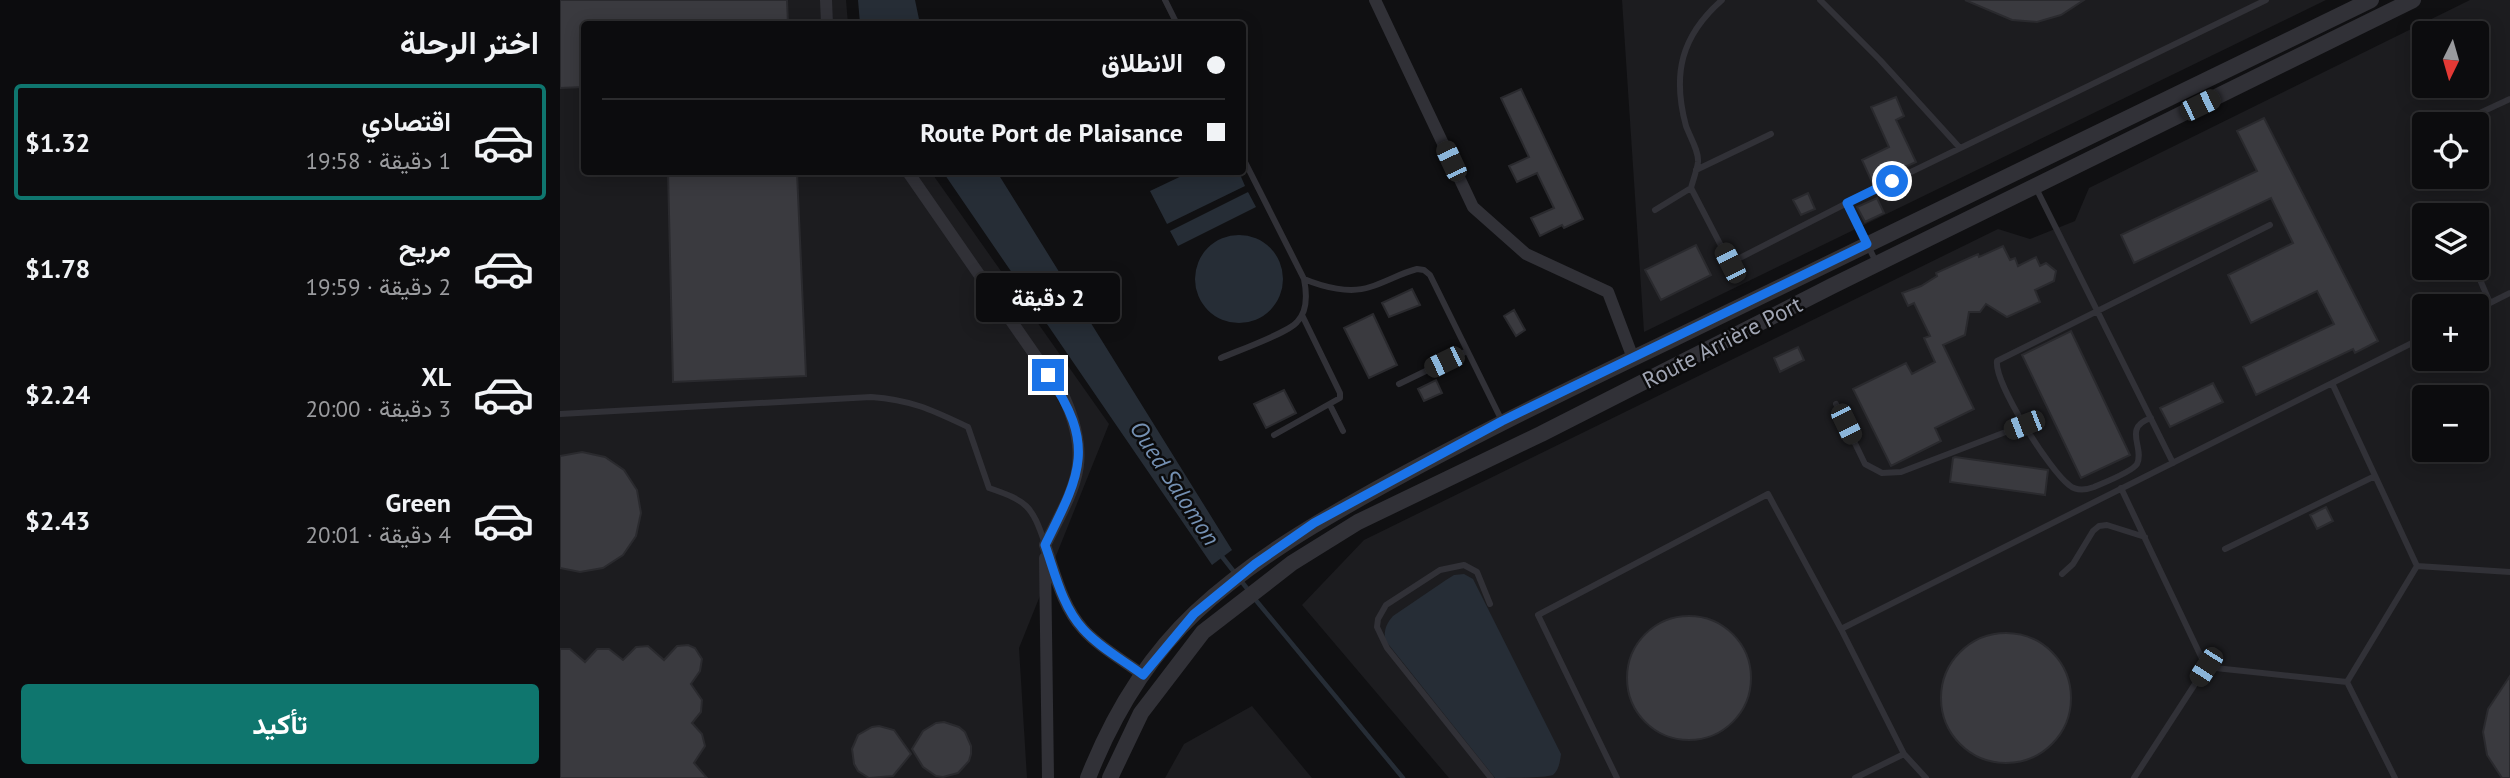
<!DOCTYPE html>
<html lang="ar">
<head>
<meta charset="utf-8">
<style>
  :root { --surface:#0c0c0e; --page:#1a1a1c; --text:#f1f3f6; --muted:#9a9b9e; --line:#2c2c2e; --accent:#0f766e }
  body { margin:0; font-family:"PT Sans",Vazirmatn,sans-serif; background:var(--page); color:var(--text); direction:rtl; height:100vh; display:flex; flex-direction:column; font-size:26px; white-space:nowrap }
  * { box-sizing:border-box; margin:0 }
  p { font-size:23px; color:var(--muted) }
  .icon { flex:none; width:38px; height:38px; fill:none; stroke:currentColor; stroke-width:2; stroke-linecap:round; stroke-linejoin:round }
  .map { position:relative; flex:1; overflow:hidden; direction:ltr }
  .drawer { display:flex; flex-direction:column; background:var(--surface); width:560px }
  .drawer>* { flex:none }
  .banner { position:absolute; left:21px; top:21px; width:665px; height:154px; border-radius:7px; box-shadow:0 4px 18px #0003,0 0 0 2px var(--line); direction:rtl; display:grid; align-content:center; height:154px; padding:0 21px; background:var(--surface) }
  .needle { width:46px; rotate:185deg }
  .fabs { position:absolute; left:1852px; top:21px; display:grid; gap:14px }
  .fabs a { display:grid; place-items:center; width:77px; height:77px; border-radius:7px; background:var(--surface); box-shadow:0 4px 18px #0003,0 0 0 2px var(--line); font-size:35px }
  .end { position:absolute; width:32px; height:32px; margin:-16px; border:9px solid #1a73e8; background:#fff; box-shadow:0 0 0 4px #fff }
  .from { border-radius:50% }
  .bubble { position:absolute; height:49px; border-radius:7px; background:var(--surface); box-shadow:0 4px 18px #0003,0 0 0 2px var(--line); font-size:23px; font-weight:700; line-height:49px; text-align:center; direction:rtl }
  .car { position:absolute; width:21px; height:42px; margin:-21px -10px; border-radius:9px; box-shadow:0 0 5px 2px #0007; background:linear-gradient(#222 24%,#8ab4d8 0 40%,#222 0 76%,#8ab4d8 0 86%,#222 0) }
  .banner b { display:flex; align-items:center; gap:24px; height:66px; font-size:26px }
  .banner b+b { border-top:2px solid var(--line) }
  .banner i { width:18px; height:18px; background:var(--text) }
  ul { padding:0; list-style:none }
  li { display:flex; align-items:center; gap:21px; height:116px; margin:0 14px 10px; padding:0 7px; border:4px solid transparent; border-radius:7px }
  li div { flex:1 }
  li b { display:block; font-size:26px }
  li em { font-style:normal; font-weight:700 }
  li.on { border-color:var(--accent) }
  li>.icon { width:63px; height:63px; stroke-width:1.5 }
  h2 { padding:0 21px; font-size:32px; line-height:84px }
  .cta { display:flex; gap:14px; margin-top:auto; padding:14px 21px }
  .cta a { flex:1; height:80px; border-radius:7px; background:var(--accent); color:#fff; font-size:28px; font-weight:700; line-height:80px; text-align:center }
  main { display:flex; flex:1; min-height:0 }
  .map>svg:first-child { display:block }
  .built { fill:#1c1c1f; fill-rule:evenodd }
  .water { fill:#262d36 }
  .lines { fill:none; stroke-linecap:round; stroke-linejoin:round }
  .stream { stroke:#262d36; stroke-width:4.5 }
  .building { fill:#3a3a3f; stroke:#2a2a2e; stroke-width:2 }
  .service { stroke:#313137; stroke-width:6 }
  .minor { stroke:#313137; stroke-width:12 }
  .tertiary { stroke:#313137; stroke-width:16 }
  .route { stroke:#1a73e8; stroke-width:9 }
  .labels { text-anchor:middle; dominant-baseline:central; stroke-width:5; stroke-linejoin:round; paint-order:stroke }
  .street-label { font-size:23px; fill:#a0a5b3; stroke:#0b0b0c }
  .water-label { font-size:24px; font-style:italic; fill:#7490b2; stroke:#0b0b0c }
</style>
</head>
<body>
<main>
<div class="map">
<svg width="1950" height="778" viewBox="0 0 1950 778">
  <rect width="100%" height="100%" fill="#101012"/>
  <path class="built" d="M 0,0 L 286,0 L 288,24 L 24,24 L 24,172 L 371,172 L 549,424 L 459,648 L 467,778 L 0,778 Z
    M 1062,0 L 1766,0 L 1084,332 Z
    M 1910,0 L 1950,0 L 1950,778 L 889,778 L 742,605 L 804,540 L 1438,229 L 1470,239 L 1515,221 L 1529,188 ZM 1864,33 L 1916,33 L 1916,86 L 1864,86 ZM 1864,124 L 1916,124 L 1916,177 L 1864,177 ZM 1864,215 L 1916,215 L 1916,268 L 1864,268 ZM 1864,306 L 1916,306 L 1916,359 L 1864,359 ZM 1864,397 L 1916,397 L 1916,450 L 1864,450 Z
    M 692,706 L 752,778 L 605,778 L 624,744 Z"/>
  <path class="water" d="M 298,0 L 355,0 L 360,24 L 300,24 Z
    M 383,172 L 437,172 L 672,550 L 652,565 Z
    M 630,172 L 679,172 L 685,186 L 607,224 L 590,191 Z
    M 688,192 L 696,207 L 618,246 L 610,231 Z
    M635 279a44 44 0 1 1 88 0a44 44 0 1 1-88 0Z
    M 904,574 L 913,579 L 1001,754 C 1000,761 999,770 993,775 C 984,778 947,778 935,778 L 825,640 C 824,630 826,624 833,616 L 886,580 L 894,575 Z"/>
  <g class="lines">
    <path class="stream" d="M 660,554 L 689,591
      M 694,598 L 843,778"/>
  </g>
  <path class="building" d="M 0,0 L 227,0 L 228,24 L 24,24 L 24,87 L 0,88 Z
    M 1405,0 L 1524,0 L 1501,15 L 1477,22 L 1452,20 Z
    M 961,89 L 1023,219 L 1004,228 L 1002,225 L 980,236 L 971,218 L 994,208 L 977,173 L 957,182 L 949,166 L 969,157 L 941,98 Z
    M 1336,97 L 1344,116 L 1336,120 L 1356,162 L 1312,182 L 1302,160 L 1329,147 L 1311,107 Z
    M 1704,118 L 1818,341 L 1795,353 L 1793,349 L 1696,395 L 1683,367 L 1774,324 L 1757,291 L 1691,323 L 1668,275 L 1733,243 L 1711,198 L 1574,263 L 1561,235 L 1697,171 L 1677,131 Z
    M 108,172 L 237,172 L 246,376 L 113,382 Z
    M 1248,193 L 1255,209 L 1241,215 L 1233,200 Z
    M 1317,198 L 1324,213 L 1305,222 L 1297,207 Z
    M 1136,245 L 1151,275 L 1101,300 L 1085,270 Z
    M 1443,246 L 1450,260 L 1455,258 L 1458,266 L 1476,257 L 1480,266 L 1486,263 L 1496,271 L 1494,281 L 1475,290 L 1480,302 L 1447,317 L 1426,304 L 1420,312 L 1409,312 L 1405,335 L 1383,345 L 1414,409 L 1375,428 L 1381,441 L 1331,466 L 1293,389 L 1346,363 L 1352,374 L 1375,362 L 1364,338 L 1370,336 L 1354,303 L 1348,306 L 1342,293 L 1361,286 L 1377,276 L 1376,273 L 1418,254 L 1419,257 Z
    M 852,289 L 860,305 L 829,317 L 822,303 Z
    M 954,310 L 965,330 L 956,336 L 944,316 Z
    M 813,314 L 837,365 L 809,378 L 784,328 Z
    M 1511,331 L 1570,455 L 1521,478 L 1462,355 Z
    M 1238,347 L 1244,360 L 1220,372 L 1214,358 Z
    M 876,380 L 882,393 L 864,401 L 858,389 Z
    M 1653,383 L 1663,402 L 1610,427 L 1600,408 Z
    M 724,390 L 736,413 L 706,428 L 694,404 Z
    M 22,452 L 45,457 L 64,470 L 77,490 L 81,513 L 76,536 L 63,555 L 43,568 L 20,572 L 0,568 L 0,456 Z
    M 1395,457 L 1488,470 L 1485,495 L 1390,482 L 1393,458 Z
    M 1766,507 L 1773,521 L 1757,529 L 1750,515 Z
    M1067 678a62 62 0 1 1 124 0a62 62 0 1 1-124 0Z
    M1381 698a65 65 0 1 1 130 0a65 65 0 1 1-130 0Z
    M 128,645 L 135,648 L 142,659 L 140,671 L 131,684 L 142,700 L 141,712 L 132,723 L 142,734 L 145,746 L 134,763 L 147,778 L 0,778 L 0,649 L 10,649 L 25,662 L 37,649 L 49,649 L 63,660 L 76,647 L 88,646 L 104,660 L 117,646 Z
    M 1950,676 L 1950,778 L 1942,778 L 1927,755 L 1923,732 L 1928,709 Z
    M 384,722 L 399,727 L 405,732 L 411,746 L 411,754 L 409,761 L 398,773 L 383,777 L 376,776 L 363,767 L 352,749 L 363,731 L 376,723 Z
    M 319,726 L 334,730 L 351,754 L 333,776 L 309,778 L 298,771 L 294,764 L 292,749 L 298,735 L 312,727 Z"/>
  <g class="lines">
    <path class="service" d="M 605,0 L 617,24
      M 1162,0 C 1121,36 1112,74 1126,126 C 1130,137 1139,151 1138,162 C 1137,170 1133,180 1131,188 L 1170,263 L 1287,203 L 1706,0
      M 1260,0 L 1320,60 L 1400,148
      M 1896,124 L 1950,99
      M 1853,144 L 1864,139
      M 682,156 L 744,279 C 763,287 790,294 810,287 C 826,282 841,273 857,269 L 864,270 L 870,275 L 942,421
      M 1136,170 L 1211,134
      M 1476,188 L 1613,463
      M 1287,203 L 1316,262
      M 1095,210 L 1131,188
      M 1921,282 L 1930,303
      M 1916,310 L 1950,293
      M 661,358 C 677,351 728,333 737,322 C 748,311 747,294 744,279
      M 1772,383 L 1857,566 L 1787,682
      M 839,384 L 907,351
      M 1276,404 L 1305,464 L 1322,473 L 1341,472 L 1464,425
      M 770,405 L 783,431
      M 0,414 L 311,397 C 352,400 372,410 408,427 L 429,488 C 467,501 472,505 485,544
      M 1591,418 C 1562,428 1585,447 1577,464 C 1572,472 1543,483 1534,487 C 1526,490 1516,491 1509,485 C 1490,471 1434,383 1437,361 L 1710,225
      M 714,435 L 780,398 L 780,393 L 742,315
      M 1561,488 L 1646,667 L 1787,682
      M 1665,549 L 1815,476
      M 1857,566 L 1950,572
      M 1502,574 L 1513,564 L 1533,531 L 1539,526 L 1547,525 L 1585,537
      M 930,604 L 917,572 L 904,565 L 880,570 L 826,605 L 818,619 L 817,627 L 827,648 L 931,778
      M 1281,629 L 1864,337
      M 1787,682 L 1835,778
      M 1057,778 L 978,615 L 1208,494 L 1281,629 L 1344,754 L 1366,778
      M 1295,778 L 1344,754
      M 1574,778 L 1646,667"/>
    <path class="minor" d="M 266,0 L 267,24
      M 815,0 L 913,207 L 966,254 L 1048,292 L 1073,358
      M 348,172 L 504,397 C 533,462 515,486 485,545 C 495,573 502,606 523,629 C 539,647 563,660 583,675
      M 485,558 L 488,778"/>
    <path class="tertiary" d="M 528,778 C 552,717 588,657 636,612 C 694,558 764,518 833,480 C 923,431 1015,386 1107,342 C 1341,228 1576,114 1811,0
      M 550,778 L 581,713 L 643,632 L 732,563 L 798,522 L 981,434 L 1272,286 L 1853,0"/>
  </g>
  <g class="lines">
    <path class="route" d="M 488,375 C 537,446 520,475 485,545 C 495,573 502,606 523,629 C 539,647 563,660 583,675 L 634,614 L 695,564 L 754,523 L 942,421 L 1307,244 L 1287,203 L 1332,181"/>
  </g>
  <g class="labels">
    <g class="street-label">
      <text transform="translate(1162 342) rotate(-27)">Route Arrière Port</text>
    </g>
    <g class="water-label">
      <text transform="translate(615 483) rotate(57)">Oued Salomon</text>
    </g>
  </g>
</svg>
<div class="fabs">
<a><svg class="needle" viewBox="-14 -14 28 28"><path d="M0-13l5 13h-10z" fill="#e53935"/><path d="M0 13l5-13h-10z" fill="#9a9b9e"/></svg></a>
<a><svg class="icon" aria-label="locate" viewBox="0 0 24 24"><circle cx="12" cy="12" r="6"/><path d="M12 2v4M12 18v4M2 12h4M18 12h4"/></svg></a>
<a><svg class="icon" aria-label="layers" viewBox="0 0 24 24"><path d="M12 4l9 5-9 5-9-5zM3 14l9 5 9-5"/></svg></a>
<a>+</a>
<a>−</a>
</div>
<i class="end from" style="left:1332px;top:181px"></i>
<i class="end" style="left:488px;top:375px"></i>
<div class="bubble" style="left:416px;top:273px;width:144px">2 دقيقة</div>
<i class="car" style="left:1640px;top:105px;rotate:64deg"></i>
<i class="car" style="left:891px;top:161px;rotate:335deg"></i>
<i class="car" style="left:1170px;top:263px;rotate:333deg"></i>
<i class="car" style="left:884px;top:362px;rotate:244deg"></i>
<i class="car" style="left:1286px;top:424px;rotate:154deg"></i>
<i class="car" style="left:1464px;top:425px;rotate:249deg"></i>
<i class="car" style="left:1646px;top:667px;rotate:213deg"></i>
<div class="banner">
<b><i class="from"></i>الانطلاق</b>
<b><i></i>Route Port de Plaisance</b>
</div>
</div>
<section class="drawer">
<h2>اختر الرحلة</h2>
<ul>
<li class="on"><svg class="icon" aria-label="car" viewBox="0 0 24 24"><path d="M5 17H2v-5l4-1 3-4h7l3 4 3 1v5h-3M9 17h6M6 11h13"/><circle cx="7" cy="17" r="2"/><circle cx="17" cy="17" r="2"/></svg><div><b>اقتصادي</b><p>1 دقيقة · 19:58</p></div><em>$1.32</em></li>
<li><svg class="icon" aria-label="car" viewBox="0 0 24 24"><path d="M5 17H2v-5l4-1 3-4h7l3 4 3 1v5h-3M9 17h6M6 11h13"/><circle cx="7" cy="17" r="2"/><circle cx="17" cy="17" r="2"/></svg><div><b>مريح</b><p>2 دقيقة · 19:59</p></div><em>$1.78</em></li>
<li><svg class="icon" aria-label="car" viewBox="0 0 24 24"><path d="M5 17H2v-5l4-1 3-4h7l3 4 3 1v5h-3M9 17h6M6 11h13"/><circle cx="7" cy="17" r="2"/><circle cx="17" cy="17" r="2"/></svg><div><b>XL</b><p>3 دقيقة · 20:00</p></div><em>$2.24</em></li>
<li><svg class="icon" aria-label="car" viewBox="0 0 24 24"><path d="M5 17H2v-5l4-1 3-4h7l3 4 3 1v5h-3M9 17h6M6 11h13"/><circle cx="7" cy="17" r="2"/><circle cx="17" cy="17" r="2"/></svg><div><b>Green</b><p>4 دقيقة · 20:01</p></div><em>$2.43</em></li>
</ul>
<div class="cta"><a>تأكيد</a></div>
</section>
</main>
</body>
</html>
